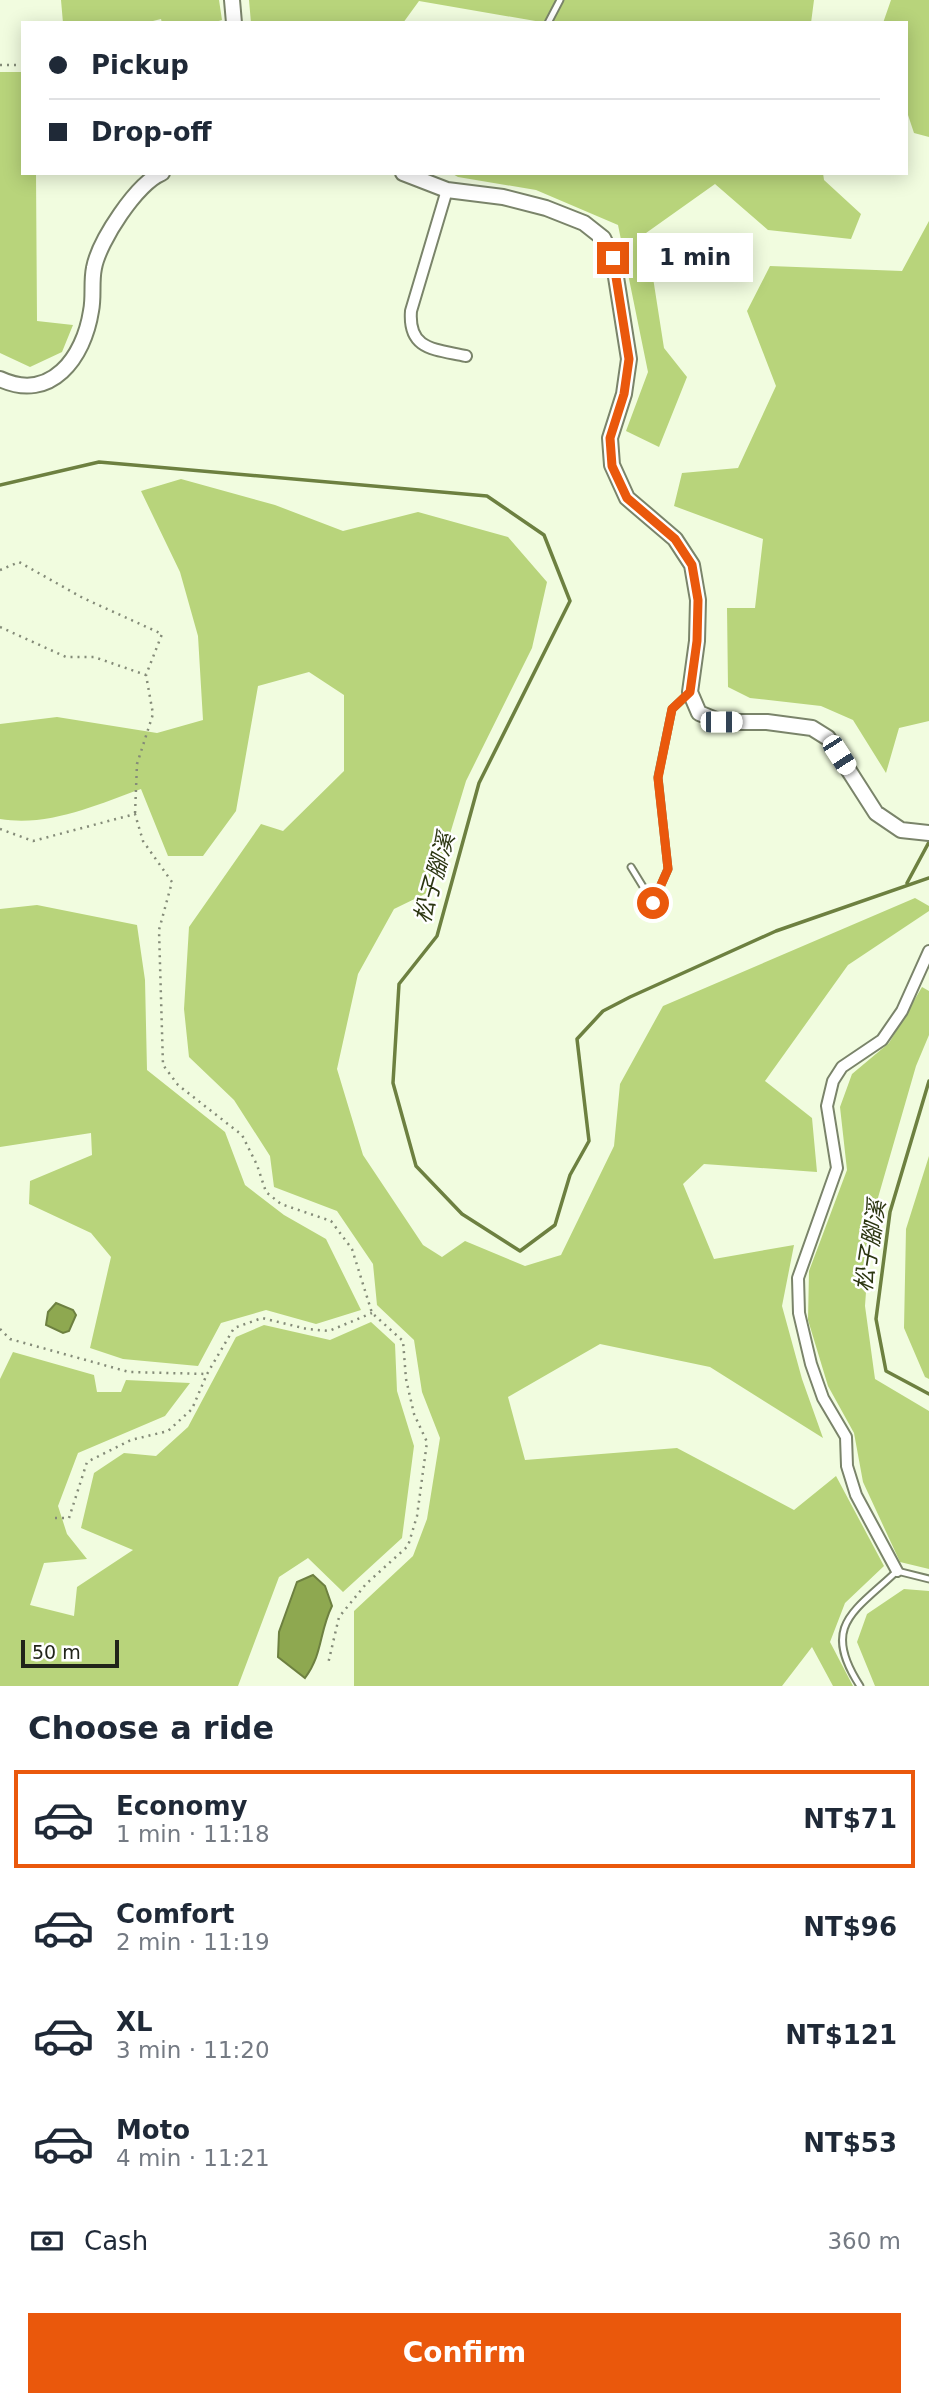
<!DOCTYPE html>
<html lang="en">
<head>
<meta charset="utf-8">
<style>
  :root { --surface:#fff; --page:#f6f6f7; --text:#1f2937; --muted:#747a83; --line:#e0e1e3; --accent:#ea580c }
  body { margin:0; font-family:"DejaVu Sans","Noto Sans TC",sans-serif; background:var(--page); color:var(--text); height:100vh; display:flex; flex-direction:column; font-size:26px; white-space:nowrap }
  * { box-sizing:border-box; margin:0 }
  p { font-size:23px; color:var(--muted) }
  .icon { flex:none; width:38px; height:38px; fill:none; stroke:currentColor; stroke-width:2; stroke-linecap:round; stroke-linejoin:round }
  .map { position:relative; height:1686px; overflow:hidden }
  .panel { display:flex; flex-direction:column; background:var(--surface); flex:1 }
  .panel>* { flex:none }
  .hud { position:absolute; left:21px; top:21px; width:887px; height:154px; border-radius:0px; box-shadow:0 4px 18px #0003; display:grid; align-content:center; height:154px; padding:0 28px; background:var(--surface) }
  .scale { position:absolute; left:21px; bottom:18px; width:98px; box-sizing:border-box; padding-left:7px; border:4px solid #21241a; border-top:0; font-size:19px; line-height:24px; white-space:nowrap; color:#21241a; -webkit-text-stroke:5px #fff; paint-order:stroke }
  .end { position:absolute; width:32px; height:32px; margin:-16px; border:9px solid #ea580c; background:#fff; box-shadow:0 0 0 4px #fff }
  .from { border-radius:50% }
  .bubble { position:absolute; height:49px; border-radius:0px; background:var(--surface); box-shadow:0 4px 18px #0003; font-size:23px; font-weight:600; line-height:49px; text-align:center }
  .car { position:absolute; width:21px; height:42px; margin:-21px -10px; border-radius:9px; box-shadow:0 0 5px 2px #0007; background:linear-gradient(#fff 24%,#345 0 40%,#fff 0 76%,#345 0 86%,#fff 0) }
  .hud b { display:flex; align-items:center; gap:24px; height:66px; font-size:26px }
  .hud b+b { border-top:2px solid var(--line) }
  .hud i { width:18px; height:18px; background:var(--text) }
  ul { padding:0; list-style:none }
  li { display:flex; align-items:center; gap:21px; height:98px; margin:0 14px 10px; padding:0 14px; border:4px solid transparent; border-radius:0px }
  li div { flex:1 }
  li b { display:block; font-size:26px }
  li em { font-style:normal; font-weight:600 }
  li.on { border-color:var(--accent) }
  li>.icon { width:63px; height:63px; stroke-width:1.5 }
  h2 { padding:0 28px; font-size:32px; line-height:84px }
  .pay { display:flex; align-items:center; gap:18px; height:77px; padding:0 28px; font-size:26px }
  .pay p { margin-inline-start:auto }
  .button { display:flex; gap:14px; margin-top:auto; padding:14px 28px }
  .button a { flex:1; height:80px; border-radius:0px; background:var(--accent); color:#fff; font-size:28px; font-weight:600; line-height:80px; text-align:center }
  .map>svg:first-child { display:block }
  .forest { fill:#b8d47b }
  .water { fill:#8ea850; stroke:#6d8040; stroke-width:2 }
  .lines { fill:none; stroke-linecap:round; stroke-linejoin:round }
  .stream { stroke:#6d8040; stroke-width:3.5 }
  .lane-casing { stroke:#7a846a; stroke-width:9 }
  .street-casing { stroke:#7a846a; stroke-width:14 }
  .secondary-casing { stroke:#7a846a; stroke-width:18 }
  .path { stroke:#848b78; stroke-width:2.5; stroke-dasharray:2 5; stroke-linecap:butt }
  .lane { stroke:#fff; stroke-width:5 }
  .street { stroke:#fff; stroke-width:10 }
  .secondary { stroke:#fff; stroke-width:14 }
  .route { stroke:#ea580c; stroke-width:9 }
  .labels { text-anchor:middle; dominant-baseline:central; stroke-width:5; stroke-linejoin:round; paint-order:stroke }
  .water-label { font-size:23px; font-style:italic; fill:#2c3611; stroke:#fff }
</style>
</head>
<body>
<div class="map">
<svg width="929" height="1686" viewBox="0 0 929 1686">
  <rect width="100%" height="100%" fill="#f1fcdf"/>
  <path class="forest" d="M 61,0 L 219,0 L 222,20 L 212,23 L 162,23 L 161,19 L 145,23 L 63,23 Z
    M 249,0 L 814,0 L 811,23 L 547,23 L 419,1 L 403,23 L 251,23 Z
    M 891,0 L 929,0 L 929,137 L 914,133 L 907,112 L 906,23 L 883,23 Z
    M 0,72 L 23,72 L 23,173 L 36,173 L 37,321 L 73,325 L 62,352 L 30,367 L 0,353 Z
    M 451,173 L 823,173 L 824,180 L 861,214 L 851,239 L 768,230 L 715,184 L 646,233 L 664,348 L 687,377 L 659,447 L 626,431 L 648,372 L 618,225 L 536,190 L 458,177 Z
    M 929,221 L 929,721 L 899,728 L 886,773 L 853,720 L 821,706 L 750,698 L 728,687 L 727,608 L 755,608 L 763,539 L 674,506 L 682,473 L 738,468 L 776,386 L 747,311 L 770,266 L 902,271 Z
    M 181,479 L 275,505 L 343,531 L 418,512 L 508,537 L 547,582 L 532,648 L 466,781 L 433,890 L 394,909 L 358,974 L 337,1069 L 363,1155 L 423,1245 L 442,1257 L 465,1241 L 525,1266 L 561,1255 L 614,1146 L 620,1084 L 663,1006 L 915,898 L 929,906 L 929,911 L 848,965 L 765,1081 L 812,1118 L 817,1172 L 704,1164 L 683,1184 L 714,1259 L 794,1245 L 782,1306 L 802,1379 L 823,1438 L 710,1367 L 600,1344 L 508,1397 L 525,1460 L 677,1448 L 794,1510 L 836,1476 L 884,1566 L 845,1603 L 830,1642 L 853,1686 L 833,1686 L 812,1647 L 782,1686 L 354,1686 L 354,1611 L 413,1556 L 427,1519 L 440,1438 L 422,1392 L 414,1340 L 377,1305 L 373,1264 L 337,1211 L 274,1187 L 270,1156 L 234,1100 L 189,1057 L 184,1009 L 189,927 L 261,824 L 283,831 L 344,771 L 344,695 L 309,672 L 258,686 L 236,811 L 203,856 L 168,856 L 141,789 C 96,805 49,827 0,819 L 0,724 L 57,717 L 157,733 L 203,720 L 198,636 L 180,572 L 141,491 Z
    M 37,905 L 137,925 L 145,980 L 147,1070 L 225,1132 L 245,1185 L 284,1215 L 326,1239 L 361,1310 L 316,1324 L 266,1310 L 221,1323 L 198,1366 L 123,1359 L 90,1348 L 111,1257 L 91,1233 L 29,1204 L 30,1181 L 92,1155 L 91,1133 L 0,1147 L 0,909 Z
    M 922,987 L 929,991 L 929,1035 L 916,1066 L 871,1222 L 865,1306 L 875,1379 L 929,1411 L 929,1569 L 900,1562 L 863,1482 L 854,1433 L 828,1386 L 808,1320 L 809,1271 L 847,1170 L 840,1107 L 852,1074 L 889,1043 Z
    M 929,1156 L 929,1379 L 925,1377 L 904,1328 L 906,1229 Z
    M 371,1322 L 395,1344 L 397,1391 L 414,1446 L 402,1538 L 343,1592 L 308,1558 L 279,1577 L 238,1686 L 0,1686 L 0,1379 L 13,1352 L 94,1375 L 97,1392 L 121,1392 L 126,1380 L 190,1383 L 165,1416 L 78,1453 L 58,1506 L 67,1534 L 87,1559 L 44,1563 L 30,1605 L 74,1616 L 77,1587 L 133,1550 L 81,1528 L 94,1473 L 124,1453 L 156,1456 L 188,1427 L 236,1337 L 264,1325 L 330,1340 Z
    M 904,1589 L 929,1591 L 929,1686 L 875,1686 L 857,1642 L 867,1614 Z"/>
  <path class="water" d="M 56,1303 L 73,1310 L 76,1315 L 69,1331 L 63,1333 L 46,1325 L 48,1312 Z
    M 313,1575 L 325,1586 L 332,1606 C 319,1632 323,1654 305,1678 L 278,1657 L 279,1632 L 297,1582 Z"/>
  <g class="lines">
    <path class="stream" d="M 0,485 L 99,462 L 487,496 L 544,535 L 570,601 L 479,783 L 437,936 L 399,984 L 393,1083 L 416,1166 L 462,1214 L 520,1251 L 555,1225 L 570,1175 L 589,1141 L 577,1039 L 603,1011 L 630,997 L 776,931 L 929,878
      M 907,883 L 929,842
      M 929,1081 L 890,1212 L 876,1319 L 886,1371 L 929,1394"/>
    <defs>
      <path id="lane" d="M 548,23 L 560,0
        M 631,867 L 653,903 L 668,869 L 658,777 L 672,709 L 688,694
        M 860,1686 C 820,1625 855,1611 897,1571 L 929,1579"/>
      <path id="street" d="M 447,190 L 411,311 C 408,350 434,349 466,356
        M 897,1571 L 856,1495 L 847,1466 L 846,1437 L 823,1398 L 811,1364 L 799,1313 L 798,1278 L 837,1168 L 827,1106 L 833,1081 L 842,1067 L 882,1040 L 902,1011 L 929,951"/>
      <path id="secondary" d="M 232,0 L 234,23
        M 403,173 L 447,190 L 503,197 L 546,208 L 584,223 L 603,238 L 613,258 L 629,359 L 624,394 L 610,438 L 612,465 L 627,498 L 675,539 L 692,565 L 698,600 L 697,641 L 690,692 L 699,713 L 721,722 L 767,722 L 812,728 L 828,738 L 876,813 L 901,830 L 929,833
        M 0,379 C 51,403 84,357 91,311 C 94,297 91,282 94,268 C 99,241 137,183 162,173"/>
    </defs>
    <use href="#lane" class="lane-casing"/>
    <use href="#street" class="street-casing"/>
    <use href="#secondary" class="secondary-casing"/>
    <path class="path" d="M 0,65 L 23,65
      M 0,570 L 19,562 L 83,598 L 162,634 L 146,675 L 153,714 L 137,764 L 135,814
      M 0,627 L 66,657 L 94,657 L 146,675
      M 0,829 L 33,841 L 135,814 L 143,841 L 172,882 L 159,930 L 163,1065 L 178,1085 L 242,1135 L 257,1165 L 266,1192 L 281,1204 L 331,1221 L 352,1249 L 372,1313 L 403,1341 L 406,1379 L 414,1414 L 427,1442 L 417,1516 L 408,1546 L 366,1584 L 339,1617 L 328,1664
      M 0,1329 L 10,1339 L 129,1372 L 207,1374
      M 55,1518 L 69,1518 L 87,1462 L 131,1440 L 168,1431 L 192,1409 L 207,1374 L 234,1328 L 262,1318 L 307,1329 L 329,1331 L 372,1313"/>
    <use href="#lane" class="lane"/>
    <use href="#street" class="street"/>
    <use href="#secondary" class="secondary"/>
  </g>
  <g class="lines">
    <path class="route" d="M 613,258 L 629,359 L 624,394 L 610,438 L 612,466 L 627,498 L 675,539 L 692,565 L 698,600 L 697,641 L 690,692 L 672,709 L 658,778 L 668,869 L 653,903"/>
  </g>
  <g class="labels">
    <g class="water-label">
      <text transform="translate(434 878) rotate(-74)">松子腳溪</text>
      <text transform="translate(870 1246) rotate(-81)">松子腳溪</text>
    </g>
  </g>
</svg>
<div class="scale">50 m</div>
<i class="end from" style="left:653px;top:903px"></i>
<i class="end" style="left:613px;top:258px"></i>
<div class="bubble" style="left:637px;top:233px;width:116px">1 min</div>
<i class="car" style="left:721px;top:722px;rotate:90deg"></i>
<i class="car" style="left:839px;top:755px;rotate:147deg"></i>
<div class="hud">
<b><i class="from"></i>Pickup</b>
<b><i></i>Drop-off</b>
</div>
</div>
<section class="panel">
<h2>Choose a ride</h2>
<ul>
<li class="on"><svg class="icon" aria-label="car" viewBox="0 0 24 24"><path d="M5 17H2v-5l4-1 3-4h7l3 4 3 1v5h-3M9 17h6M6 11h13"/><circle cx="7" cy="17" r="2"/><circle cx="17" cy="17" r="2"/></svg><div><b>Economy</b><p>1 min · 11:18</p></div><em>NT$71</em></li>
<li><svg class="icon" aria-label="car" viewBox="0 0 24 24"><path d="M5 17H2v-5l4-1 3-4h7l3 4 3 1v5h-3M9 17h6M6 11h13"/><circle cx="7" cy="17" r="2"/><circle cx="17" cy="17" r="2"/></svg><div><b>Comfort</b><p>2 min · 11:19</p></div><em>NT$96</em></li>
<li><svg class="icon" aria-label="car" viewBox="0 0 24 24"><path d="M5 17H2v-5l4-1 3-4h7l3 4 3 1v5h-3M9 17h6M6 11h13"/><circle cx="7" cy="17" r="2"/><circle cx="17" cy="17" r="2"/></svg><div><b>XL</b><p>3 min · 11:20</p></div><em>NT$121</em></li>
<li><svg class="icon" aria-label="car" viewBox="0 0 24 24"><path d="M5 17H2v-5l4-1 3-4h7l3 4 3 1v5h-3M9 17h6M6 11h13"/><circle cx="7" cy="17" r="2"/><circle cx="17" cy="17" r="2"/></svg><div><b>Moto</b><p>4 min · 11:21</p></div><em>NT$53</em></li>
</ul>
<div class="pay"><svg class="icon" aria-label="cash" viewBox="0 0 24 24"><path d="M3 7h18v10H3z"/><circle cx="12" cy="12" r="2"/></svg>Cash<p>360 m</p></div>
<div class="button"><a>Confirm</a></div>
</section>
</body>
</html>
